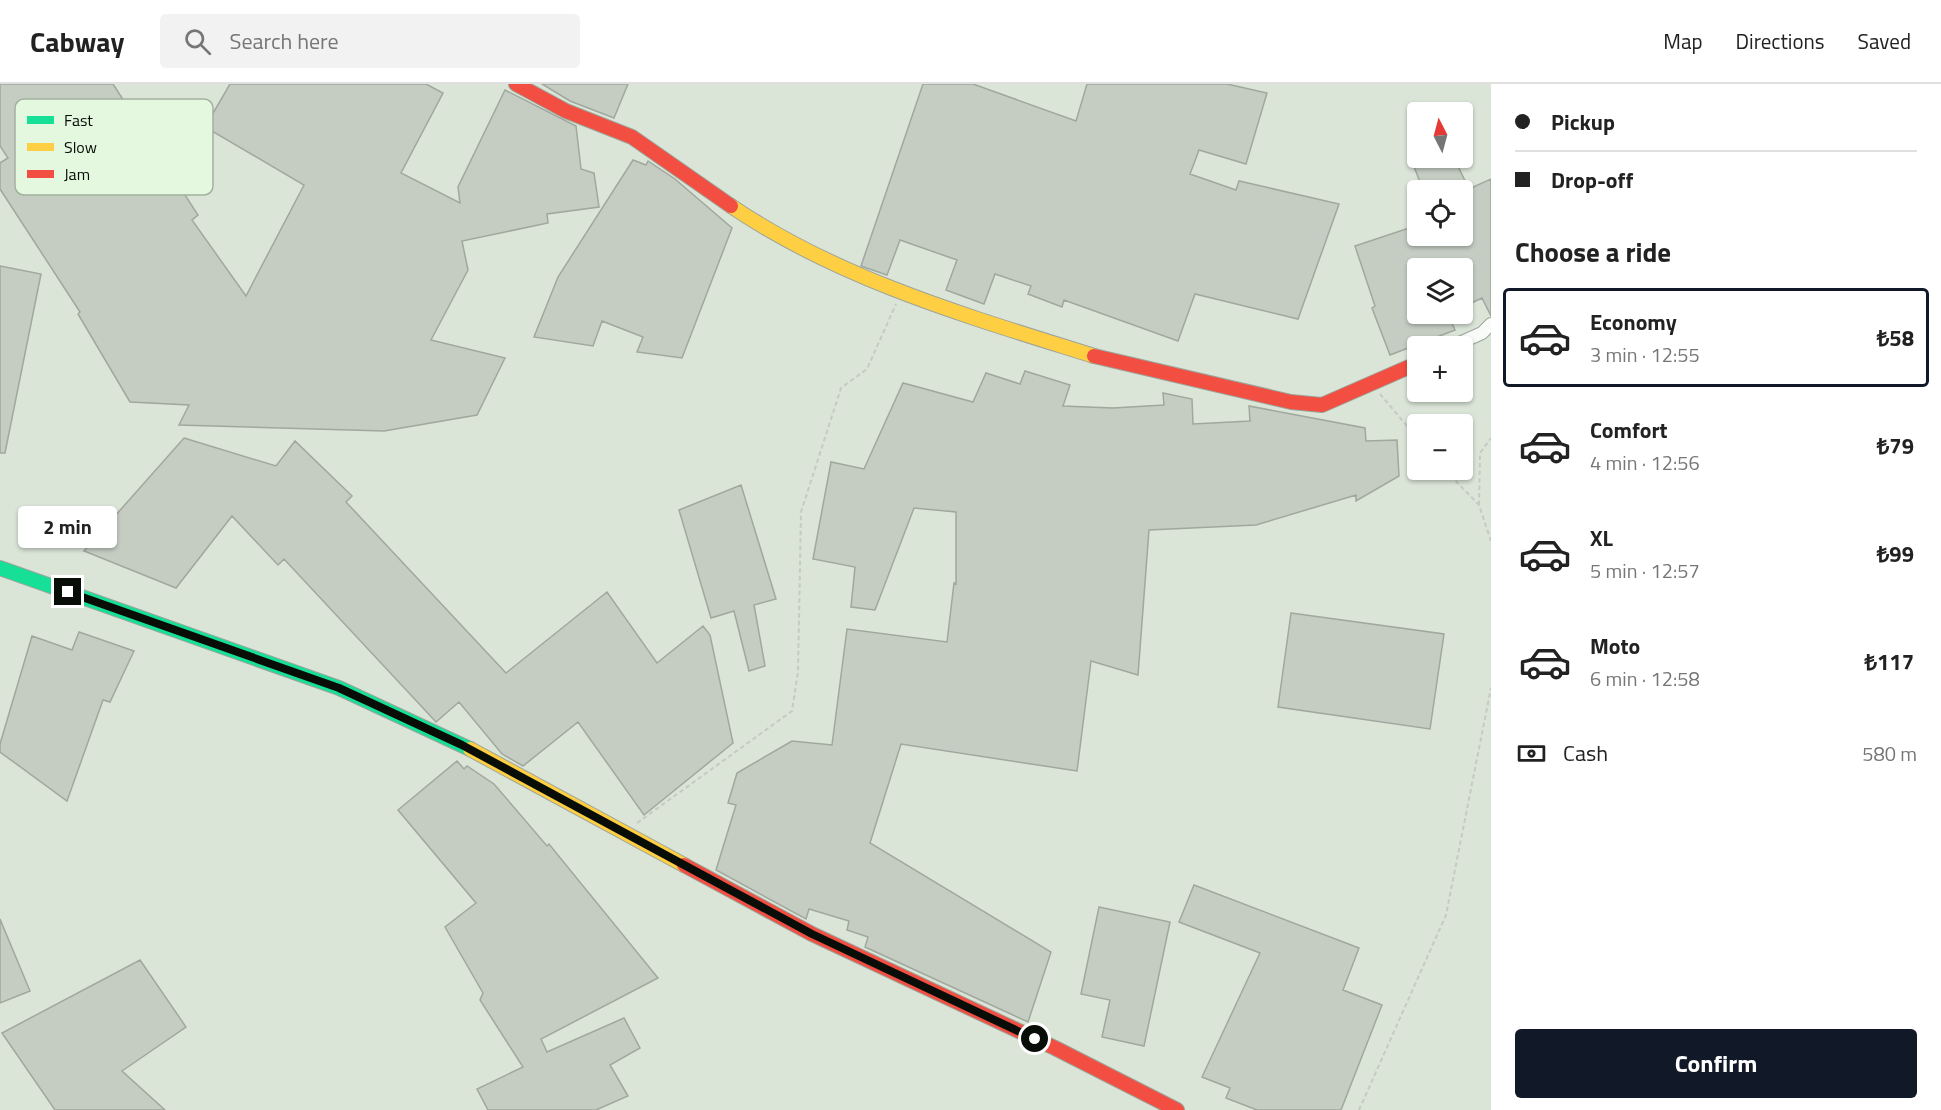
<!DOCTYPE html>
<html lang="en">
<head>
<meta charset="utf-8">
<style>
  :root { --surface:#fff; --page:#f2f2f2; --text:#222; --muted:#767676; --line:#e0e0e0; --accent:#111827 }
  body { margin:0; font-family:"Titillium Web",sans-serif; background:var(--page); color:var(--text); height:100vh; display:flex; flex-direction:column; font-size:22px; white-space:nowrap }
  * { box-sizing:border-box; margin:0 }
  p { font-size:20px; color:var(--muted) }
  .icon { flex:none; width:33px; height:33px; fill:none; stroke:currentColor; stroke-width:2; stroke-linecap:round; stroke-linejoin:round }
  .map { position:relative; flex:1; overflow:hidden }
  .side { display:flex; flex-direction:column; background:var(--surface); width:450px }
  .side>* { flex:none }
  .hud { display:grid; align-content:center; height:132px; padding:0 24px; background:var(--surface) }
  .needle { width:39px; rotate:354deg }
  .buttons { position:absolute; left:1407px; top:18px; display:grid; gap:12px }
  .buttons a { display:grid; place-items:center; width:66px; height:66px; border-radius:6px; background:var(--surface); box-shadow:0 2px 4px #0004; font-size:30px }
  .end { position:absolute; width:27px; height:27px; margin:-14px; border:8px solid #080e07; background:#fff; box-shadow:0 0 0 3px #fff }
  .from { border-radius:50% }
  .bubble { position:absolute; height:42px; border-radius:6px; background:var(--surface); box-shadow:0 2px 4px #0004; font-size:20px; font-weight:700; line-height:42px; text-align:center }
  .hud b { display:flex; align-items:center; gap:21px; height:57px; font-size:22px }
  .hud b+b { border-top:2px solid var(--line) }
  .hud i { width:15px; height:15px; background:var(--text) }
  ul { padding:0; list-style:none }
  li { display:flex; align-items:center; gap:18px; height:99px; margin:0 12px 9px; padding:0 12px; border:3px solid transparent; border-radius:6px }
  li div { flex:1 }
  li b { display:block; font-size:22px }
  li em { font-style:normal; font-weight:700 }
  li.active { border-color:var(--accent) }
  li>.icon { width:54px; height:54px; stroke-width:1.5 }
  h2 { padding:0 24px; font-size:27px; line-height:72px }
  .pay { display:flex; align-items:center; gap:15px; height:66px; padding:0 24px; font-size:22px }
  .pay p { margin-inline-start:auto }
  .action { display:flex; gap:12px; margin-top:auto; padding:12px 24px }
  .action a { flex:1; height:69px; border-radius:6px; background:var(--accent); color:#fff; font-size:24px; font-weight:700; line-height:69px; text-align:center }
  header { display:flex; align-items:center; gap:36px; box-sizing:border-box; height:84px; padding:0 30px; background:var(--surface); border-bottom:2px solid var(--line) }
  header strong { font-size:28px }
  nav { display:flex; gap:33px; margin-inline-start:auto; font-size:21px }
  .search { width:420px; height:54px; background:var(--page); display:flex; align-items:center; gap:15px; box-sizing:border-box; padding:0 21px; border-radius:6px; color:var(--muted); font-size:22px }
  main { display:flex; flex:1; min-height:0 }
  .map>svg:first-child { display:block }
  .building { fill:#c5cdc3; stroke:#a0a89e; stroke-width:1.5 }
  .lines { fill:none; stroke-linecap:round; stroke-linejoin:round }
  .street-casing { stroke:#9ca49a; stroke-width:14 }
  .fast-casing { stroke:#9ca49a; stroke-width:16 }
  .slow-casing { stroke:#9ca49a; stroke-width:16 }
  .jam-casing { stroke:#9ca49a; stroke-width:16 }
  .path { stroke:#c6c9c6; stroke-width:2; stroke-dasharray:4.5 3; stroke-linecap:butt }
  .street { stroke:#f9fbf9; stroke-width:12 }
  .fast { stroke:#16e098; stroke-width:14 }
  .slow { stroke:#ffcf43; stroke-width:14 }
  .jam { stroke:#f24e42; stroke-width:14 }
  .route { stroke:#080e07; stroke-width:8 }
  .key { fill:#e4f7df; stroke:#a2b19e; stroke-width:1.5 }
  .key-label { font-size:16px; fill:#080e07 }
</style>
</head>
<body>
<header>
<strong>Cabway</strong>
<div class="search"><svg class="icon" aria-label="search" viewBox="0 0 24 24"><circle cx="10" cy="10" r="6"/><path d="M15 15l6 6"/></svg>Search here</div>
<nav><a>Map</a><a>Directions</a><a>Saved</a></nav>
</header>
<main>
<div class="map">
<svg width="1491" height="1026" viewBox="0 0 1491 1026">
  <rect width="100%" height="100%" fill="#dae4d7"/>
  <path class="building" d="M 0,0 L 113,0 L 198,131 L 192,136 L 246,212 L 304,101 L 205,43 L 230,0 L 426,0 L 443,9 L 401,89 L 460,119 L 458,103 L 505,6 L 576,42 L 581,85 L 594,89 L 599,123 L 547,130 L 548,139 L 462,157 L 468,186 L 431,256 L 505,274 L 477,331 L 384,347 L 179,341 L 189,321 L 130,318 L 78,230 L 80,228 L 0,105 L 0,79 L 8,74 L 0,62 Z
    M 542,0 L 628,0 L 614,34 L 570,17 Z
    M 923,0 L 973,0 L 1076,37 L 1087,0 L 1227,0 L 1267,9 L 1246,80 L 1199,66 L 1190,90 L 1236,106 L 1239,97 L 1339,120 L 1298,235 L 1195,210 L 1178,257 L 1064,216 L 1062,223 L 1028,210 L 1031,202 L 995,190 L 984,220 L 946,206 L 957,176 L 900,156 L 887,191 L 861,182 Z
    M 1426,74 L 1454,74 L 1469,105 L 1491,95 L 1491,232 L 1482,214 L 1465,222 L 1462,184 L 1418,184 L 1418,230 L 1448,230 L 1455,246 L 1390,271 L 1372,224 L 1375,222 L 1355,162 L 1418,141 L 1418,152 L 1462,152 L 1462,108 L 1466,106 L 1423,106 L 1413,80 Z
    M 633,76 L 646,81 L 648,77 L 675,95 L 732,144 L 682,274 L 637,268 L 643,253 L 602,237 L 593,262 L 534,253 L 558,193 Z
    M 0,182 L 41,190 L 5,369 L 0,369 Z
    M 1025,287 L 1070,301 L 1063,322 L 1113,324 L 1164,321 L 1163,309 L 1192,315 L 1193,340 L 1250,337 L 1249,322 L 1365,344 L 1366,357 L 1397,356 L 1399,392 L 1356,417 L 1356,411 L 1256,441 L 1149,446 L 1138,591 L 1091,577 L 1077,687 L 901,660 L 870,759 L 1051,868 L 1028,938 L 865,863 L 868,853 L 847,846 L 849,837 L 809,825 L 806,835 L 716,786 L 736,721 L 728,719 L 737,689 L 792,657 L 832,661 L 847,545 L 947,558 L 954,499 L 956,500 L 956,428 L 914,424 L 875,526 L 851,523 L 855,483 L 813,475 L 831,378 L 864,385 L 903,299 L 973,318 L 986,289 L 1020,300 Z
    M 184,354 L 276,382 L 295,357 L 352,412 L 346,418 L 506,589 L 607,508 L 657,579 L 703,542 L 710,551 L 733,659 L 644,731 L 578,638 L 523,682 L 502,670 L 459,618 L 436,638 L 284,475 L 278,481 L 232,432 L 176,504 L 84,467 Z
    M 741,401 L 776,515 L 754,521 L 765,582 L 749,587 L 734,527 L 711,534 L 679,426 Z
    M 1291,529 L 1444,550 L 1430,645 L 1278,623 Z
    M 79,548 L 134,567 L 110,618 L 103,616 L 67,717 L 0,668 L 0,660 L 32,552 L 72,566 Z
    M 457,677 L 464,685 L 467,682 L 494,700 L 547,762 L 549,760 L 658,894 L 541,955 L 547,968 L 624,934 L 640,964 L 610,981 L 628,1012 L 596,1026 L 488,1026 L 477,1005 L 523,983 L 480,916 L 483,909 L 445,843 L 476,819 L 398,726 Z
    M 1194,801 L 1359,864 L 1343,906 L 1382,921 L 1341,1026 L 1257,1026 L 1226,1014 L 1230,1004 L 1202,993 L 1260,869 L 1179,838 Z
    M 1099,823 L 1170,838 L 1144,962 L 1102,953 L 1110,916 L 1081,910 Z
    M 0,835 L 30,907 L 0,919 Z
    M 140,876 L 186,943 L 122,987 L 165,1026 L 55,1026 L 2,949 Z"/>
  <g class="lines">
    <defs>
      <path id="street" d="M 1453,262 L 1482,249 L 1491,240"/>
      <path id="fast" d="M 0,484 L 339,604 L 470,665"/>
      <path id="slow" d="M 731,122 C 840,196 970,233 1094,272
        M 470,665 L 684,781"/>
      <path id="jam" d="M 516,0 L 566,27 L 632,53 L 731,122
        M 1094,272 L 1291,318 L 1322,321 L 1418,279
        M 684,781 L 812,850 L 1055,964 L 1177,1026"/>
    </defs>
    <use href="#street" class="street-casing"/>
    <use href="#fast" class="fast-casing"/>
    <use href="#slow" class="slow-casing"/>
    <use href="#jam" class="jam-casing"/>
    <path class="path" d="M 1380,310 L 1418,355
      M 1445,386 L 1479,421 L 1491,457
      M 1479,421 L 1480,369 L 1491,354
      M 637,739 L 792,627 L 798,588 L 801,428 L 841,304 L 867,285 L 896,220
      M 1359,1026 L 1446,831 L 1491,604"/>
    <use href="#street" class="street"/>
    <use href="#fast" class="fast"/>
    <use href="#slow" class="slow"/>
    <use href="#jam" class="jam"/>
  </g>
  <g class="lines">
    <path class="route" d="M 68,508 L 339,604 L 462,661 L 812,850 L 1035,955"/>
  </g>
  <rect x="15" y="15" width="198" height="96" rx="9" class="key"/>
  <rect x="27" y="32" width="27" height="8" fill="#16e098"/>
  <rect x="27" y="59" width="27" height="8" fill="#ffcf43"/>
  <rect x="27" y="86" width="27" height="8" fill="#f24e42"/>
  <g class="key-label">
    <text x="64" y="42">Fast</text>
    <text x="64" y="69">Slow</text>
    <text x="64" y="96">Jam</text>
  </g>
</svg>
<div class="buttons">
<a><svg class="needle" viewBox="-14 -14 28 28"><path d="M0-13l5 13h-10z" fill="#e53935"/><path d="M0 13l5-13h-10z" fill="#767676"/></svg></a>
<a><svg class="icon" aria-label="locate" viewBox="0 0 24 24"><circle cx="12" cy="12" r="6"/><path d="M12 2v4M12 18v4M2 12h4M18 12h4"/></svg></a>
<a><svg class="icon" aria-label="layers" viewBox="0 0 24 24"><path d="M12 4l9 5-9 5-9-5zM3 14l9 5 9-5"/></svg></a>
<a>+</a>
<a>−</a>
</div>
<i class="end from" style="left:1035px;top:955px"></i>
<i class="end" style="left:68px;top:508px"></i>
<div class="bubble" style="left:18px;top:422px;width:99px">2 min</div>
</div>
<section class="side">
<div class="hud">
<b><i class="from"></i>Pickup</b>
<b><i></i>Drop-off</b>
</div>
<h2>Choose a ride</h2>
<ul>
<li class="active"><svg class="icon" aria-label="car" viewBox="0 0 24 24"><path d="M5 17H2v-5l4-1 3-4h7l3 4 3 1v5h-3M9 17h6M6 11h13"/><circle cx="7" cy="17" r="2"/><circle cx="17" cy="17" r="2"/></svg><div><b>Economy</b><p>3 min · 12:55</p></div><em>₺58</em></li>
<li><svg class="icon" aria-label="car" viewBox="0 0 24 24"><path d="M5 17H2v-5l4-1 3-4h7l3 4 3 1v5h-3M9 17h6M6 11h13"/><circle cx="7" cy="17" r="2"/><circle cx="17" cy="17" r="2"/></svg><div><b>Comfort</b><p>4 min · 12:56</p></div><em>₺79</em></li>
<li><svg class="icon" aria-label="car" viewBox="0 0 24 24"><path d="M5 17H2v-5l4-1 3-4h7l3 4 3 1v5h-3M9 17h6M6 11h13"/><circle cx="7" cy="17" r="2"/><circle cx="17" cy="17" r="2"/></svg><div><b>XL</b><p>5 min · 12:57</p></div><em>₺99</em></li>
<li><svg class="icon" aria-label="car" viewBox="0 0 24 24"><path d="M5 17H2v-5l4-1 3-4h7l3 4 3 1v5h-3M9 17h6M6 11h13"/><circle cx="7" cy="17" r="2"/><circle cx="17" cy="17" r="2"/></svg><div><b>Moto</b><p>6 min · 12:58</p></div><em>₺117</em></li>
</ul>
<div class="pay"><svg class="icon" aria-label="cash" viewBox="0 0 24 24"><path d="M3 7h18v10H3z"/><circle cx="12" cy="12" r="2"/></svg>Cash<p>580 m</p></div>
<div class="action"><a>Confirm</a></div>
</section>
</main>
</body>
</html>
